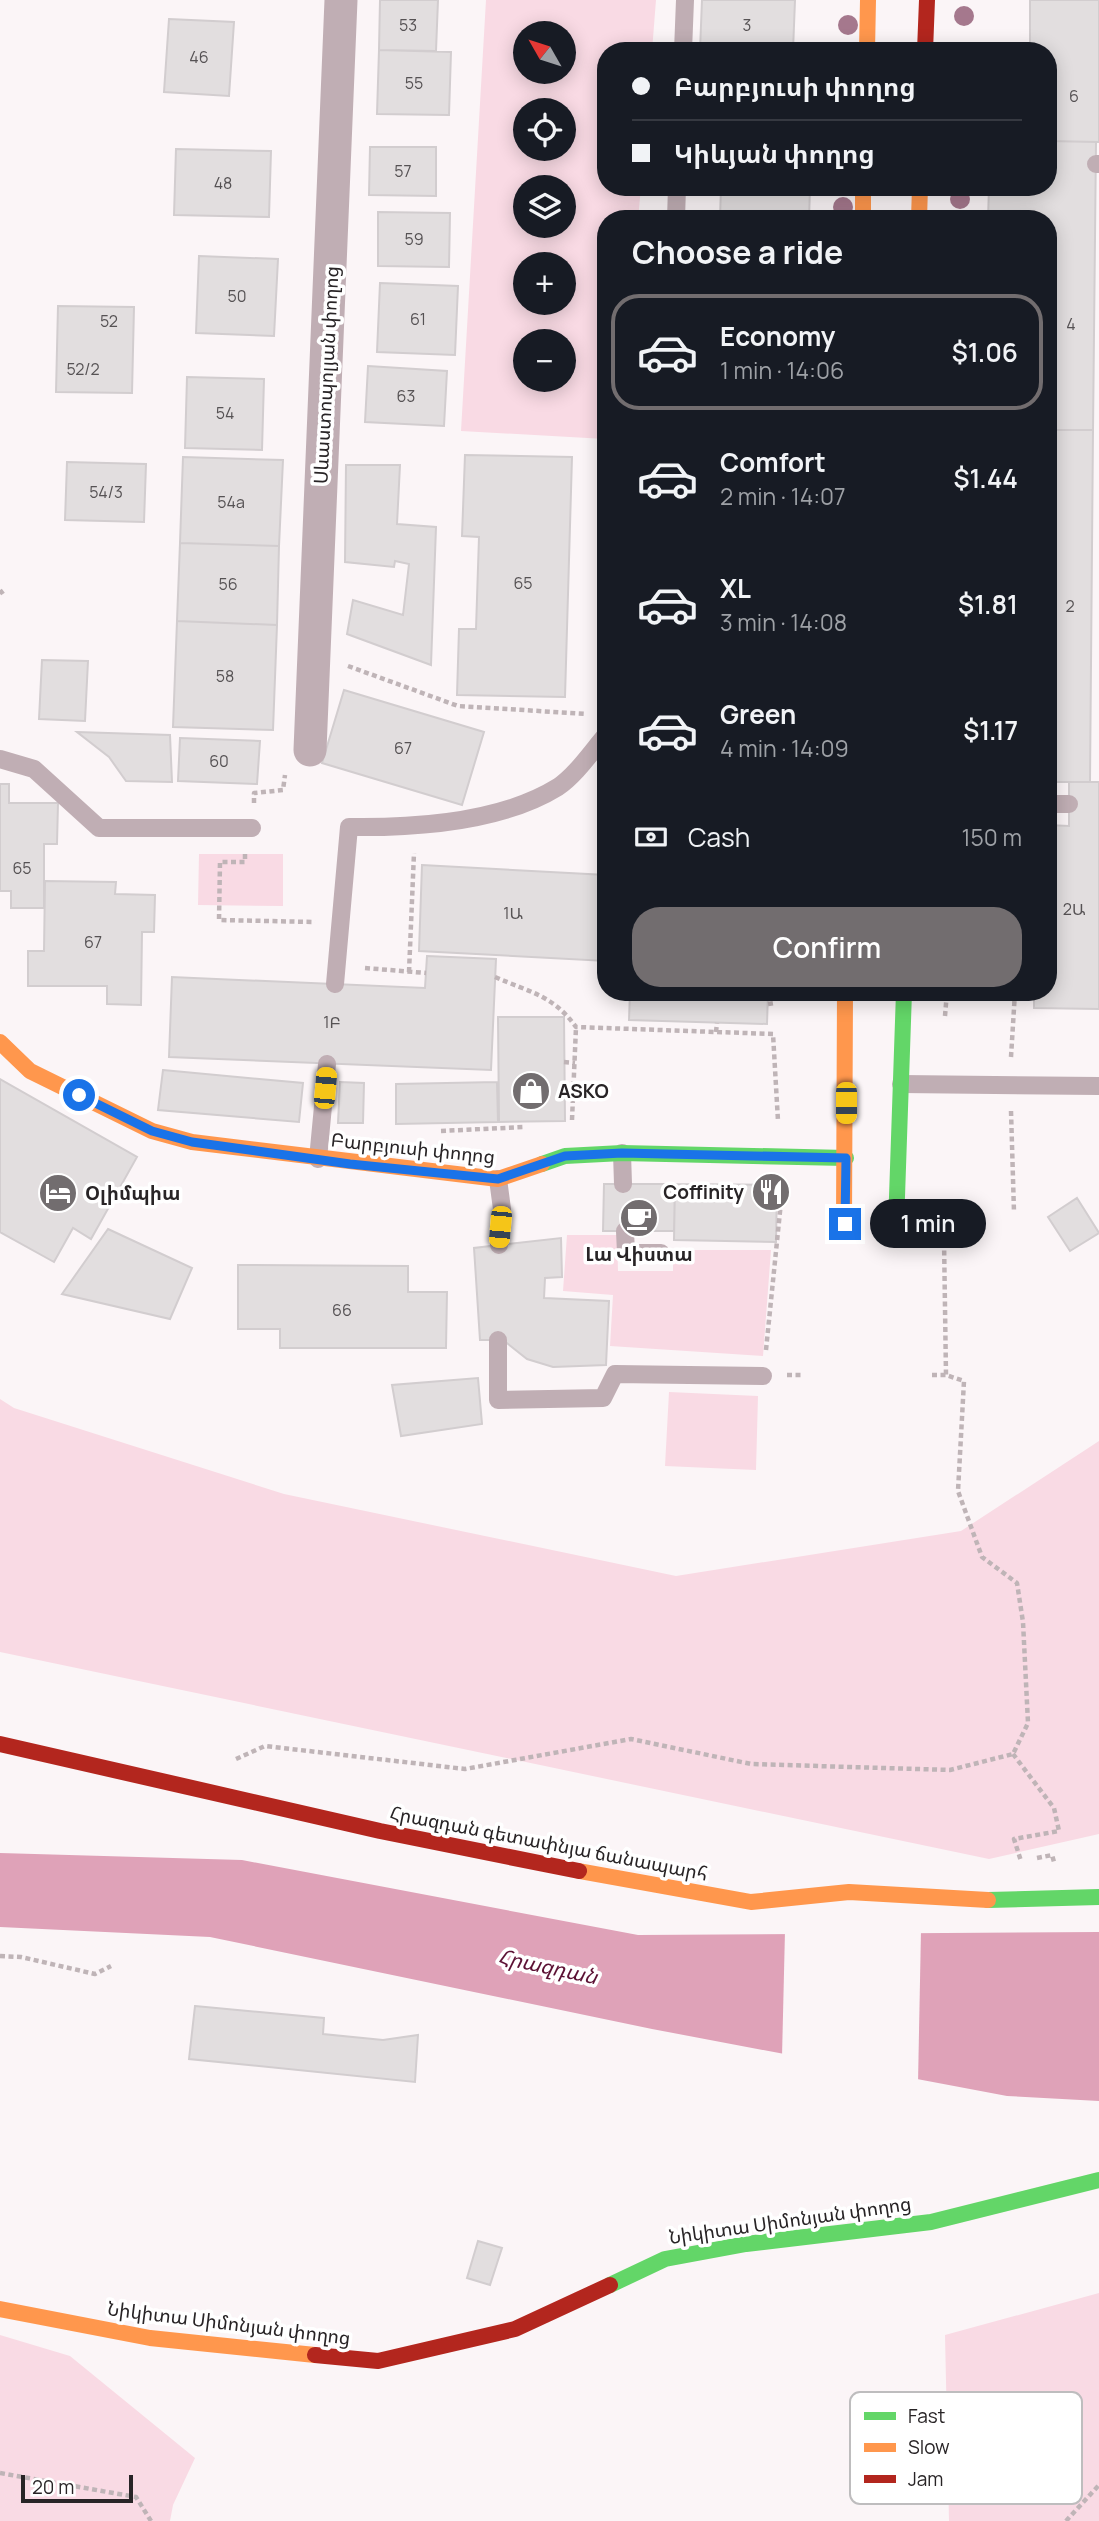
<!DOCTYPE html>
<html lang="en">
<head>
<meta charset="utf-8">
<style>
  :root { --surface:#171b24; --page:#242831; --text:#f1f3f6; --muted:#9ea1a6; --line:#363941; --accent:#726d6f }
  body { margin:0; font-family:Manrope,"Noto Sans Armenian",sans-serif; background:var(--page); color:var(--text); height:100vh; display:flex; flex-direction:column; font-size:26px; white-space:nowrap }
  * { box-sizing:border-box; margin:0 }
  p { font-size:23px; color:var(--muted) }
  .icon { flex:none; width:38px; height:38px; fill:none; stroke:currentColor; stroke-width:2; stroke-linecap:round; stroke-linejoin:round }
  .map { position:relative; flex:1; overflow:hidden }
  .sheet { position:absolute; left:597px; top:210px; width:460px; height:791px; display:flex; flex-direction:column; background:var(--surface); border-radius:28px; box-shadow:0 4px 18px #0003 }
  .sheet>* { flex:none }
  .hud { position:absolute; left:597px; top:42px; width:460px; height:154px; border-radius:28px; box-shadow:0 4px 18px #0003; display:grid; align-content:center; height:154px; padding:0 35px; background:var(--surface) }
  .needle { width:46px; rotate:309deg }
  .tools { position:absolute; left:513px; top:21px; display:grid; gap:14px }
  .tools a { display:grid; place-items:center; width:63px; height:63px; border-radius:50%; background:var(--surface); box-shadow:0 4px 18px #0003; font-size:35px }
  .scale { position:absolute; left:21px; bottom:18px; width:112px; box-sizing:border-box; padding-left:7px; border:4px solid #282426; border-top:0; font-size:19px; line-height:24px; white-space:nowrap; color:#282426; -webkit-text-stroke:5px #fff; paint-order:stroke }
  .end { position:absolute; width:32px; height:32px; margin:-16px; border:9px solid #1a73e8; background:#fff; box-shadow:0 0 0 4px #fff }
  .from { border-radius:50% }
  .bubble { position:absolute; height:49px; border-radius:24px; background:var(--surface); box-shadow:0 4px 18px #0003; font-size:23px; font-weight:600; line-height:49px; text-align:center }
  .car { position:absolute; width:21px; height:42px; margin:-21px -10px; border-radius:9px; box-shadow:0 0 5px 2px #0007; background:linear-gradient(#f5c518 24%,#345 0 40%,#f5c518 0 76%,#345 0 86%,#f5c518 0) }
  .hud b { display:flex; align-items:center; gap:24px; height:66px; font-size:26px }
  .hud b+b { border-top:2px solid var(--line) }
  .hud i { width:18px; height:18px; background:var(--text) }
  ul { padding:0; list-style:none }
  li { display:flex; align-items:center; gap:21px; height:116px; margin:0 14px 10px; padding:0 21px; border:4px solid transparent; border-radius:28px }
  li div { flex:1 }
  li b { display:block; font-size:26px }
  li em { font-style:normal; font-weight:600 }
  li.on { border-color:var(--accent) }
  li>.icon { width:63px; height:63px; stroke-width:1.5 }
  h2 { padding:0 35px; font-size:32px; line-height:84px }
  .pay { display:flex; align-items:center; gap:18px; height:77px; padding:0 35px; font-size:26px }
  .pay p { margin-inline-start:auto }
  .action { display:flex; gap:14px; margin-top:auto; padding:14px 35px }
  .action a { flex:1; height:80px; border-radius:28px; background:var(--accent); color:#fff; font-size:28px; font-weight:600; line-height:80px; text-align:center }
  .map>svg:first-child { display:block }
  .green { fill:#f9dae4; fill-rule:evenodd }
  .water { fill:#dfa2b8 }
  .pier { fill:#fbf5f7 }
  .building { fill:#e2dedf; stroke:#d2cdcf; stroke-width:2 }
  .lines { fill:none; stroke-linecap:round; stroke-linejoin:round }
  .path { stroke:#bfb4b7; stroke-width:4.5; stroke-dasharray:5 3.5; stroke-linecap:butt }
  .lane { stroke:#c0aeb4; stroke-width:18 }
  .street { stroke:#c0aeb4; stroke-width:33 }
  .fast { stroke:#63d668; stroke-width:16 }
  .slow { stroke:#ff974d; stroke-width:16 }
  .jam { stroke:#b3261e; stroke-width:16 }
  .tree { fill:#a5788d }
  .route { stroke:#1a73e8; stroke-width:9 }
  .labels { text-anchor:middle; dominant-baseline:central; stroke-width:7; stroke-linejoin:round; paint-order:stroke }
  .number-label { font-size:16px; fill:#565254 }
  .street-label { font-size:19px; fill:#282426; stroke:#fff }
  .poi-label { font-size:19px; font-weight:bold; fill:#282426; stroke:#fff; text-anchor:start }
  .water-label { font-size:21px; font-style:italic; fill:#5c1134; stroke:#fff }
  .key { fill:#fff; stroke:#bebdbe; stroke-width:2 }
  .key-label { font-size:19px; fill:#282426 }
</style>
</head>
<body>
<div class="map">
<svg width="1099" height="2521" viewBox="0 0 1099 2521">
  <rect width="100%" height="100%" fill="#fbf5f7"/>
  <path class="green" d="M 486,0 L 656,0 L 652,51 L 606,51 L 606,187 L 641,187 L 638,219 L 606,219 L 605,439 L 461,431 ZM 564,33 L 564,72 L 525,72 L 525,33 ZM 564,110 L 564,149 L 525,149 L 525,110 ZM 564,187 L 564,226 L 525,226 L 525,187 ZM 564,264 L 564,303 L 525,303 L 525,264 ZM 564,341 L 564,380 L 525,380 L 525,341 Z
    M 199,854 L 283,854 L 283,906 L 198,905 Z
    M 567,1235 L 617,1235 L 618,1271 L 673,1271 L 673,1250 L 771,1250 L 763,1356 L 610,1346 L 613,1295 L 563,1291 Z
    M 669,1392 L 758,1396 L 756,1470 L 665,1466 Z
    M 0,1399 L 14,1408 L 284,1494 L 676,1576 L 961,1531 L 1099,1441 L 1099,1834 L 989,1859 L 0,1652 Z
    M 1099,2293 L 1099,2521 L 949,2521 L 945,2335 Z
    M 0,2335 L 70,2356 L 195,2458 L 173,2505 L 170,2521 L 0,2521 Z"/>
  <path class="water" d="M 0,1853 L 242,1860 L 638,1935 L 1099,1932 L 1099,2101 L 1007,2096 L 652,2029 L 210,1937 L 0,1927 Z"/>
  <path class="pier" d="M 921,1930 L 918,2083 L 782,2057 L 785,1931 Z"/>
  <path class="building" d="M 380,0 L 438,0 L 436,51 L 379,50 Z
    M 702,0 L 795,0 L 793,51 L 700,51 Z
    M 1030,0 L 1099,0 L 1099,142 L 1048,141 L 1048,51 L 1030,51 Z
    M 169,19 L 234,22 L 229,96 L 164,92 Z
    M 379,50 L 451,52 L 449,115 L 377,114 Z
    M 1048,141 L 1096,142 L 1093,430 L 1048,430 L 1048,219 L 988,219 L 989,187 L 1048,187 Z
    M 370,147 L 436,147 L 436,196 L 369,195 Z
    M 176,149 L 271,151 L 269,217 L 174,215 Z
    M 721,187 L 810,187 L 809,219 L 720,219 Z
    M 378,212 L 450,213 L 449,267 L 378,266 Z
    M 199,256 L 278,259 L 274,336 L 196,333 Z
    M 380,283 L 458,286 L 455,355 L 377,352 Z
    M 58,306 L 134,307 L 132,393 L 56,392 Z
    M 368,366 L 447,371 L 444,426 L 365,422 Z
    M 187,377 L 264,379 L 262,450 L 185,448 Z
    M 1048,430 L 1093,430 L 1090,782 L 1048,782 Z
    M 465,455 L 572,457 L 565,697 L 457,695 L 459,629 L 476,629 L 479,537 L 462,536 Z
    M 183,457 L 283,460 L 279,546 L 180,543 Z
    M 67,462 L 146,464 L 144,522 L 65,520 Z
    M 346,465 L 400,465 L 397,524 L 436,527 L 431,665 L 347,634 L 353,600 L 403,615 L 409,564 L 395,561 L 394,567 L 345,562 Z
    M 180,543 L 279,546 L 277,625 L 177,621 Z
    M 177,621 L 277,625 L 273,730 L 173,727 Z
    M 42,660 L 88,661 L 85,721 L 39,719 Z
    M 344,690 L 484,732 L 462,805 L 322,763 Z
    M 77,732 L 170,735 L 172,782 L 126,781 L 109,757 Z
    M 180,738 L 260,741 L 257,784 L 178,781 Z
    M 1069,782 L 1099,782 L 1099,1009 L 1034,1008 L 1034,992 L 1048,992 L 1048,825 L 1069,826 Z
    M 0,784 L 9,784 L 9,803 L 58,803 L 57,844 L 44,844 L 44,908 L 11,908 L 11,891 L 0,891 Z
    M 422,865 L 606,875 L 606,961 L 419,951 Z
    M 45,881 L 116,882 L 115,894 L 155,895 L 154,932 L 142,932 L 141,1005 L 107,1004 L 107,986 L 28,986 L 28,951 L 44,951 Z
    M 427,956 L 496,959 L 491,1070 L 169,1057 L 172,977 L 425,988 Z
    M 630,992 L 768,992 L 767,1024 L 629,1020 Z
    M 498,1017 L 564,1017 L 565,1121 L 499,1122 Z
    M 163,1070 L 303,1083 L 299,1122 L 158,1110 Z
    M 0,1079 L 137,1157 L 91,1239 L 73,1228 L 54,1262 L 0,1232 Z
    M 340,1082 L 364,1083 L 363,1123 L 338,1123 Z
    M 497,1082 L 498,1122 L 396,1124 L 396,1084 Z
    M 604,1184 L 675,1184 L 674,1231 L 603,1231 Z
    M 675,1184 L 777,1185 L 776,1242 L 674,1240 Z
    M 1077,1198 L 1099,1233 L 1070,1251 L 1048,1217 Z
    M 108,1229 L 192,1268 L 170,1319 L 62,1294 Z
    M 561,1238 L 562,1277 L 545,1278 L 544,1298 L 609,1301 L 606,1365 L 553,1367 L 527,1359 L 503,1340 L 480,1340 L 474,1248 Z
    M 238,1265 L 408,1266 L 408,1292 L 447,1292 L 446,1348 L 280,1348 L 280,1329 L 238,1329 Z
    M 478,1378 L 482,1424 L 401,1436 L 392,1385 Z
    M 195,2006 L 324,2018 L 323,2034 L 383,2040 L 418,2035 L 415,2082 L 189,2059 Z
    M 478,2241 L 502,2248 L 490,2285 L 467,2278 Z"/>
  <g class="lines">
    <path class="path" d="M 0,590 L 3,594
      M 348,666 L 458,706 L 587,714
      M 254,803 L 254,793 L 283,790 L 285,775
      M 245,854 L 245,862 L 220,862 L 219,920 L 315,922
      M 365,968 L 426,973
      M 409,972 L 414,853
      M 495,977 C 529,992 553,995 576,1027 L 773,1034 L 778,1121
      M 768,1004 L 774,1003
      M 945,1016 L 947,992
      M 716,1032 L 717,1023
      M 1011,1057 L 1015,992
      M 564,1062 L 575,1063
      M 1011,1111 L 1014,1212
      M 572,1120 L 576,1027
      M 441,1131 L 524,1127
      M 766,1350 L 782,1192
      M 787,1375 L 801,1375
      M 932,1375 L 946,1375
      M 1013,1754 L 1054,1808 L 1059,1831 L 1014,1839 L 1021,1861
      M 236,1759 L 265,1746 L 465,1769 L 631,1739 L 751,1764 L 950,1770 L 1013,1754 L 1028,1723 L 1023,1622 L 1017,1583 L 982,1557 L 958,1491 L 964,1381 L 946,1375 L 944,1239
      M 1037,1858 L 1052,1855 L 1054,1862
      M 0,1956 L 21,1957 L 95,1974 L 111,1966
      M 0,2473 L 136,2497 L 151,2521
      M 1066,2521 L 1099,2485"/>
    <path class="lane" d="M 683,51 L 685,0
      M 1096,164 L 1099,164
      M 676,219 L 677,187
      M 0,759 L 34,769 L 99,828 L 252,828
      M 1048,804 L 1069,804
      M 335,984 L 349,827 C 415,828 500,823 558,787 C 576,775 592,751 606,735
      M 901,1084 L 1099,1086
      M 622,1153 L 623,1184
      M 318,1159 L 327,1064
      M 498,1179 L 502,1209 L 499,1245
      M 625,1231 L 626,1253 L 661,1253
      M 498,1340 L 498,1400 L 603,1398 L 615,1374 L 763,1376"/>
    <path class="street" d="M 310,750 L 341,0"/>
    <path class="fast" d="M 542,1164 L 565,1156 L 622,1153 L 846,1158
      M 896,1226 L 904,992
      M 988,1900 L 1099,1897
      M 610,2285 L 665,2259 L 746,2244 L 931,2222 L 1099,2180"/>
    <path class="slow" d="M 867,51 L 868,0
      M 863,187 L 863,219
      M 919,219 L 920,187
      M 0,1042 L 30,1071 L 152,1131 L 192,1142 L 498,1179 L 542,1164
      M 844,1224 L 845,992
      M 579,1871 L 751,1902 L 849,1892 L 988,1900
      M 0,2309 L 150,2338 L 315,2355"/>
    <path class="jam" d="M 925,51 L 927,0
      M 0,1744 L 380,1831 L 579,1871
      M 315,2355 L 378,2361 L 515,2329 L 610,2285"/>
  </g>
  <g class="tree">
    <circle cx="964" cy="16" r="10"/>
    <circle cx="848" cy="25" r="10"/>
    <circle cx="960" cy="199" r="10"/>
    <circle cx="843" cy="207" r="10"/>
  </g>
  <g class="lines">
    <path class="route" d="M 79,1095 L 152,1131 L 192,1142 L 350,1164 L 498,1179 L 565,1156 L 622,1153 L 846,1158 L 845,1224"/>
  </g>
  <defs>
    <symbol id="shop-disc" viewBox="-11 -11 22 22"><circle r="9.5" fill="#726d6f" stroke="#fff"/><path d="M-5-2.5h2.3a2.7 3.5 0 0 1 5.4 0H5L5.5 6h-11ZM-1.5-2.5h3a1.5 2.3 0 0 0-3 0Z" fill="#fff"/></symbol>
    <symbol id="restaurant-disc" viewBox="-11 -11 22 22"><circle r="9.5" fill="#726d6f" stroke="#fff"/><path d="M-5-6h1v4h1v-4h1v4h1v-4h1v5L-1.5 .5V6h-2V.5L-5-1ZM5-6V6H3V1.5H1.5Q1.5-4 5-6Z" fill="#fff"/></symbol>
    <symbol id="hotel-disc" viewBox="-11 -11 22 22"><circle r="9.5" fill="#726d6f" stroke="#fff"/><path d="M-6-4.5h1.5V1H6V5H4.5V3h-9V5H-6ZM-4 0a1.8 1.8 0 1 1 3.6 0ZM.5 0V-2.5h3Q6-2.5 6 0Z" fill="#fff"/></symbol>
    <symbol id="cafe-disc" viewBox="-11 -11 22 22"><circle r="9.5" fill="#726d6f" stroke="#fff"/><path d="M-5.5-4.5H6V0H3Q3 3.5 0 3.5H-2.5Q-5.5 3.5-5.5 0ZM3-3.2v2h1.7v-2ZM-6 4.5H4V6H-6Z" fill="#fff"/></symbol>
  </defs>
  <g fill-rule="evenodd">
    <use href="#shop-disc" x="509" y="1069" width="44" height="44"/>
    <use href="#restaurant-disc" x="749" y="1170" width="44" height="44"/>
    <use href="#hotel-disc" x="36" y="1171" width="44" height="44"/>
    <use href="#cafe-disc" x="617" y="1196" width="44" height="44"/>
  </g>
  <g class="labels">
    <g class="number-label">
      <text x="408" y="25">53</text>
      <text x="747" y="25">3</text>
      <text x="199" y="57">46</text>
      <text x="414" y="83">55</text>
      <text x="1074" y="96">6</text>
      <text x="403" y="171">57</text>
      <text x="223" y="183">48</text>
      <text x="414" y="239">59</text>
      <text x="237" y="296">50</text>
      <text x="418" y="319">61</text>
      <text x="109" y="321">52</text>
      <text x="1071" y="324">4</text>
      <text x="83" y="369">52/2</text>
      <text x="406" y="396">63</text>
      <text x="225" y="413">54</text>
      <text x="106" y="492">54/3</text>
      <text x="231" y="502">54a</text>
      <text x="523" y="583">65</text>
      <text x="228" y="584">56</text>
      <text x="1070" y="606">2</text>
      <text x="225" y="676">58</text>
      <text x="403" y="748">67</text>
      <text x="219" y="761">60</text>
      <text x="22" y="868">65</text>
      <text x="1074" y="909">2Ա</text>
      <text x="513" y="913">1Ա</text>
      <text x="93" y="942">67</text>
      <text x="332" y="1022">1Բ</text>
      <text x="342" y="1310">66</text>
    </g>
    <g class="street-label">
      <text transform="translate(326 375) rotate(-87)">Սևաստոպոլյան փողոց</text>
      <text transform="translate(413 1148) rotate(6)">Բարբյուսի փողոց</text>
      <text transform="translate(549 1843) rotate(11)">Հրազդան գետափնյա ճանապարհ</text>
      <text transform="translate(790 2220) rotate(-8)">Նիկիտա Սիմոնյան փողոց</text>
      <text transform="translate(229 2323) rotate(7)">Նիկիտա Սիմոնյան փողոց</text>
    </g>
    <g class="poi-label">
      <text x="558" y="1091">ASKO</text>
      <text x="744" y="1192" text-anchor="end">Coffinity</text>
      <text x="85" y="1193">Օլիմպիա</text>
      <text x="639" y="1254" text-anchor="middle">Լա Վիստա</text>
    </g>
    <g class="water-label">
      <text transform="translate(548 1966) rotate(12)">Հրազդան</text>
    </g>
  </g>
  <rect x="850" y="2392" width="232" height="112" rx="10" class="key"/>
  <rect x="864" y="2412" width="32" height="8" fill="#63d668"/>
  <rect x="864" y="2443" width="32" height="9" fill="#ff974d"/>
  <rect x="864" y="2475" width="32" height="8" fill="#b3261e"/>
  <g class="key-label">
    <text x="908" y="2423">Fast</text>
    <text x="908" y="2454">Slow</text>
    <text x="908" y="2486">Jam</text>
  </g>
</svg>
<div class="tools">
<a><svg class="needle" viewBox="-14 -14 28 28"><path d="M0-13l5 13h-10z" fill="#e53935"/><path d="M0 13l5-13h-10z" fill="#9ea1a6"/></svg></a>
<a><svg class="icon" aria-label="locate" viewBox="0 0 24 24"><circle cx="12" cy="12" r="6"/><path d="M12 2v4M12 18v4M2 12h4M18 12h4"/></svg></a>
<a><svg class="icon" aria-label="layers" viewBox="0 0 24 24"><path d="M12 4l9 5-9 5-9-5zM3 14l9 5 9-5"/></svg></a>
<a>+</a>
<a>−</a>
</div>
<div class="scale">20 m</div>
<i class="end from" style="left:79px;top:1095px"></i>
<i class="end" style="left:845px;top:1224px"></i>
<div class="bubble" style="left:870px;top:1199px;width:116px">1 min</div>
<i class="car" style="left:325px;top:1088px;rotate:5deg"></i>
<i class="car" style="left:846px;top:1103px;rotate:180deg"></i>
<i class="car" style="left:500px;top:1227px;rotate:185deg"></i>
<div class="hud">
<b><i class="from"></i>Բարբյուսի փողոց</b>
<b><i></i>Կիևյան փողոց</b>
</div>
<section class="sheet">
<h2>Choose a ride</h2>
<ul>
<li class="on"><svg class="icon" aria-label="car" viewBox="0 0 24 24"><path d="M5 17H2v-5l4-1 3-4h7l3 4 3 1v5h-3M9 17h6M6 11h13"/><circle cx="7" cy="17" r="2"/><circle cx="17" cy="17" r="2"/></svg><div><b>Economy</b><p>1 min · 14:06</p></div><em>$1.06</em></li>
<li><svg class="icon" aria-label="car" viewBox="0 0 24 24"><path d="M5 17H2v-5l4-1 3-4h7l3 4 3 1v5h-3M9 17h6M6 11h13"/><circle cx="7" cy="17" r="2"/><circle cx="17" cy="17" r="2"/></svg><div><b>Comfort</b><p>2 min · 14:07</p></div><em>$1.44</em></li>
<li><svg class="icon" aria-label="car" viewBox="0 0 24 24"><path d="M5 17H2v-5l4-1 3-4h7l3 4 3 1v5h-3M9 17h6M6 11h13"/><circle cx="7" cy="17" r="2"/><circle cx="17" cy="17" r="2"/></svg><div><b>XL</b><p>3 min · 14:08</p></div><em>$1.81</em></li>
<li><svg class="icon" aria-label="car" viewBox="0 0 24 24"><path d="M5 17H2v-5l4-1 3-4h7l3 4 3 1v5h-3M9 17h6M6 11h13"/><circle cx="7" cy="17" r="2"/><circle cx="17" cy="17" r="2"/></svg><div><b>Green</b><p>4 min · 14:09</p></div><em>$1.17</em></li>
</ul>
<div class="pay"><svg class="icon" aria-label="cash" viewBox="0 0 24 24"><path d="M3 7h18v10H3z"/><circle cx="12" cy="12" r="2"/></svg>Cash<p>150 m</p></div>
<div class="action"><a>Confirm</a></div>
</section>
</div>
</body>
</html>
